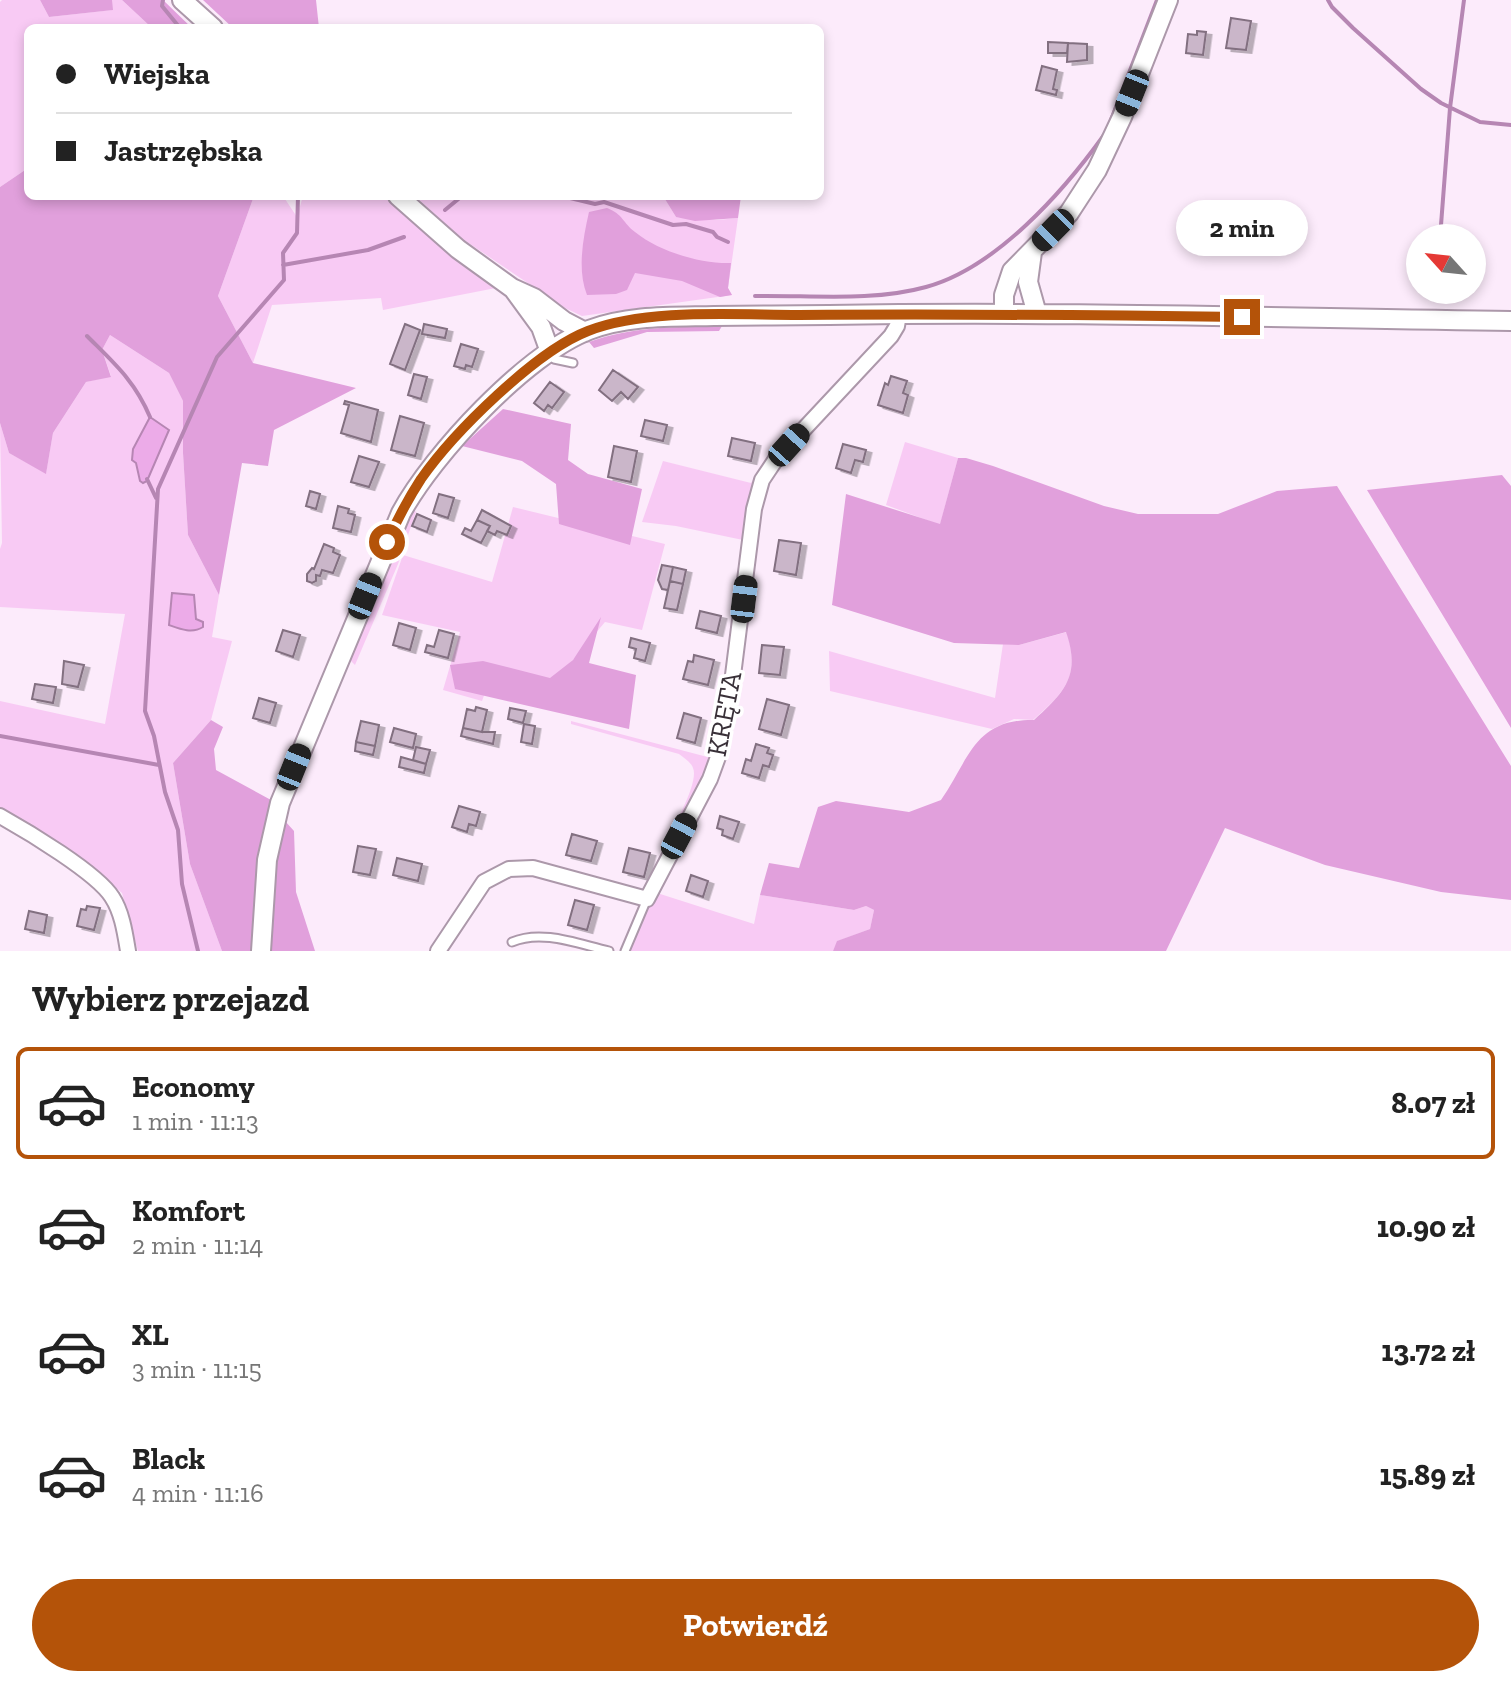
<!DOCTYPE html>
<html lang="pl">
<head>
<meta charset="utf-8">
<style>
  :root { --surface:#fff; --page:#f6f6f6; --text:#222; --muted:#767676; --line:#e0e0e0; --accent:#b45309 }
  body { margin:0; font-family:"Zilla Slab",serif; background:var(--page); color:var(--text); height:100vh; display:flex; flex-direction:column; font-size:30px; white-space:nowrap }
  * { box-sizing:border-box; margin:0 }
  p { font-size:26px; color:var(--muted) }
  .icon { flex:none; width:44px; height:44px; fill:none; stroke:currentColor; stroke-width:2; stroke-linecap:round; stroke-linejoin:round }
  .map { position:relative; height:951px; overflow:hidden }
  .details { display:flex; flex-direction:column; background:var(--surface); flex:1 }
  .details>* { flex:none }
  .banner { position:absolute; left:24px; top:24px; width:800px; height:176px; border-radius:12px; box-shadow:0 4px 12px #0003; display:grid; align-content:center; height:176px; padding:0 32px; background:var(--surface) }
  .needle { width:52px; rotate:297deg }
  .fabs { position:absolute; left:1406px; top:224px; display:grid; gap:16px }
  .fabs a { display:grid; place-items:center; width:80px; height:80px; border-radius:50%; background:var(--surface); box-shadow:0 4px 12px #0003; font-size:40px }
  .end { position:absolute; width:36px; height:36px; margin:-18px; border:10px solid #b45309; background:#fff; box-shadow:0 0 0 4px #fff }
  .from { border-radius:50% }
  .bubble { position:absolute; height:56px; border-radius:28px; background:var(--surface); box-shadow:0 4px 12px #0003; font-size:26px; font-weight:800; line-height:56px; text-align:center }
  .car { position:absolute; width:24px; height:48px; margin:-24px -12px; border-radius:10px; box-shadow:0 0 6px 2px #0007; background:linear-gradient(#222 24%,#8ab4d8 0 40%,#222 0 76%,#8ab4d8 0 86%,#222 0) }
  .banner b { display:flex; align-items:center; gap:28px; height:76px; font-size:30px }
  .banner b+b { border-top:2px solid var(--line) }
  .banner i { width:20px; height:20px; background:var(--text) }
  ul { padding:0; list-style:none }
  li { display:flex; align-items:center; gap:24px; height:112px; margin:0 16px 12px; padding:0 16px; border:4px solid transparent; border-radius:12px }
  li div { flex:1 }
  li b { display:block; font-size:30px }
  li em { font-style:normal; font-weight:800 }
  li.current { border-color:var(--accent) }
  li>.icon { width:72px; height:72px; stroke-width:1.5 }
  h2 { padding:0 32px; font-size:36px; line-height:96px }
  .cta { display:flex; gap:16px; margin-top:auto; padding:16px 32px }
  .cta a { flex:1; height:92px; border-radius:48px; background:var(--accent); color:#fff; font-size:32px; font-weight:800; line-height:92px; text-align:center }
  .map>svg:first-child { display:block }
  .green { fill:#f8caf4 }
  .forest { fill:#e1a0dc }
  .water { fill:#ecabe8; stroke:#b686b3; stroke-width:2 }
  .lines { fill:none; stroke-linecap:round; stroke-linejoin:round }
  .stream { stroke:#b686b3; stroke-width:4 }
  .building { fill:#cab6c9; stroke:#826f80; stroke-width:2; filter:url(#shadow) }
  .service-casing { stroke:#ac98aa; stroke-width:11 }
  .minor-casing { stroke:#ac98aa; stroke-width:18 }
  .tertiary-casing { stroke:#ac98aa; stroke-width:22 }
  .service { stroke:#fff; stroke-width:7 }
  .minor { stroke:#fff; stroke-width:14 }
  .tertiary { stroke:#fff; stroke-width:18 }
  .route { stroke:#b45309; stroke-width:10 }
  .labels { text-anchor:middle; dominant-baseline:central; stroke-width:7; stroke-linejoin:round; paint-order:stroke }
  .street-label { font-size:28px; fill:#393038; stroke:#fff }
</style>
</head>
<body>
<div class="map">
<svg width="1511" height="951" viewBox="0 0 1511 951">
  <defs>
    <filter id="shadow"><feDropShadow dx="5.5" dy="3" stdDeviation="0" flood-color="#0004"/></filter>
  </defs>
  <rect width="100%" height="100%" fill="#fcebfb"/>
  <path class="green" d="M 2,0 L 40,0 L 49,17 L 112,10 L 112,0 L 122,0 L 152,28 L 28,28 L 28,168 L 0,187 L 0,2 Z
    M 254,196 L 283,196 L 297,217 L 303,196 L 386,196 L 436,242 L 501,287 L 383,310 L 381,298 L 272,305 L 253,363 L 218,296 Z
    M 415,196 L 663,196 L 676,217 L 717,220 L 738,218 L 728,288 L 732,295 L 582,316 L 565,308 L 461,238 Z
    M 110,335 L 169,373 L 183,401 L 183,453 L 188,535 L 219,595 L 212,637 L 232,641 L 211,720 L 173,763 L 190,864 L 222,951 L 138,951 L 122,893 L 107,880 L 0,819 L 0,701 L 105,724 L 125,614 L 0,607 L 0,549 L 2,543 L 0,423 L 9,453 L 46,473 L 53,433 L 86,382 L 111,376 L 102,350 Z
    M 905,442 L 958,458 L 940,525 L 886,505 Z
    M 768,455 L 771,455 L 743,566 L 738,569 L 743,540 L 676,526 L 642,522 L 663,461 L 751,483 Z
    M 513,507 L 665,544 L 642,630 L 605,622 L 553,684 L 493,671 L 482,701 L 443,690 L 460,632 L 382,615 L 403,555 L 492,582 Z
    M 414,510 L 416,512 L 398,564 L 355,665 L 349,659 Z
    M 1067,632 C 1080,676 1066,691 1033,720 L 1014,719 L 992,729 L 830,691 L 829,651 L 995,698 L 1003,644 L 1019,645 Z
    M 571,721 L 715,759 L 674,836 L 668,835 C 676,824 699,781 693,768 C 691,762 684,758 679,754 L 571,724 Z
    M 654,892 L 754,924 L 760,895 L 854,910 L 866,906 L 874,910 L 870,929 L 838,941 L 833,951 L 629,951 Z"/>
  <path class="forest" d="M 40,0 L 112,0 L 113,10 L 49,17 Z
    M 122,0 L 163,0 L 192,28 L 152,28 Z
    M 203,0 L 316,0 L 319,28 L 233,28 Z
    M 28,168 L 28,196 L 254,196 L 218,296 L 253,363 L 356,388 L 274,430 L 268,466 L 242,463 L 219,595 L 188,535 L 183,453 L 183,401 L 169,373 L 110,335 L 102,350 L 111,377 L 86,382 L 53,433 L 46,474 L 9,453 L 0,423 L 0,187 Z
    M 663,196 L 741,196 L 738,218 L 695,221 L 676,217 Z
    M 607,208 C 623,214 623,223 635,232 C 660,252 701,264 731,263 L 728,288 L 732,295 L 720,297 L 682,281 L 635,273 L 627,290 L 616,294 L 587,295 C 577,270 583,238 589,212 Z
    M 722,326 L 719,331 L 647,332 L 594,348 L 589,342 C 633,326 676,327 722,326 Z
    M 503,409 L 571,424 L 568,460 L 588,474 L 642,489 L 630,545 L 559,524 L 556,484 L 522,461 L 462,446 Z
    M 958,458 L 966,458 L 993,466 L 1104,506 L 1138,514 L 1218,514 L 1277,491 L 1337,486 L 1511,766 L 1511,900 L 1441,892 L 1325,865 L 1225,828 L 1166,951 L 833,951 L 837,941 L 870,929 L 874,910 L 866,906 L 854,910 L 760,895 L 769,863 L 799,868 L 818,807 L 836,801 L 909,812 L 941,800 C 969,760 974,719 1034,720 C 1065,692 1081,675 1066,632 L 1019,645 L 954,643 L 832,605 L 846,494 L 940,524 Z
    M 1502,475 L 1511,486 L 1511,728 L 1367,490 Z
    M 601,617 L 589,663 L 636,675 L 629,729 L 455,689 L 450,665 L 483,661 L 550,678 L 573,660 Z
    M 211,720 L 223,727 L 214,749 L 216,770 L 271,800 L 263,845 L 252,951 L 222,951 L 190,864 L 173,763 Z
    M 285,821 L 294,831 L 296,892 L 315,951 L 270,951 L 276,863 Z"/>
  <path class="water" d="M 150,417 L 169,430 L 147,481 L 143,483 L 140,481 L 136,463 L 132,460 L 133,449 Z
    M 172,593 L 194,595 L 196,619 L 203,622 L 203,627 C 192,634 180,629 169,625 Z"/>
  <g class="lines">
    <path class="stream" d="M 163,0 L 162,6 L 180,28
      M 1328,0 L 1332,7 L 1353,28 L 1421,89 L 1441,103 L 1480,122 L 1511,125
      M 1111,120 L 1157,0
      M 562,196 L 595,204 L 604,202 L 673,225 L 686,224 L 713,232 L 717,237 L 728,242
      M 445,210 L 462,196
      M 1440,238 L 1450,108 L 1464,0
      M 283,265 L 368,250 L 404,237
      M 755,296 C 811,295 872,302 926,287 C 996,268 1063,192 1104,135
      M 1435,300 L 1436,290
      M 87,336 C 114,363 135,381 150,417
      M 147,479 L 156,498
      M 0,736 L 159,765
      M 198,951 L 182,884 L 178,830 L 165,792 L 154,736 L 145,711 L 158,489 L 217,357 L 284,280 L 283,253 L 297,233 L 298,196"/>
  </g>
  <path class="building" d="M 1231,18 L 1251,21 L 1246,50 L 1226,48 Z
    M 1197,31 L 1206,32 L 1203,55 L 1186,53 L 1188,34 L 1197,35 Z
    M 1048,42 L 1068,43 L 1067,53 L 1048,53 Z
    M 1068,43 L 1087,44 L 1087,60 L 1067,62 Z
    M 1042,66 L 1057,70 L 1053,89 L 1057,90 L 1056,95 L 1036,90 Z
    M 405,324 L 420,330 L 405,370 L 390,364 Z
    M 424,324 L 447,329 L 445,338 L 422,334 Z
    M 461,344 L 478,349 L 472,367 L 466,365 L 465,369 L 454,366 Z
    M 613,370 L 638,387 L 628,399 L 621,392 L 612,401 L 599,390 Z
    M 414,374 L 427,377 L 421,399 L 408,395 Z
    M 891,376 L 907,381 L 903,393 L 908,395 L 903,413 L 878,405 L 885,383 L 888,385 Z
    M 550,382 L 564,392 L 552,408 L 548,405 L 544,411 L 534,403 Z
    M 345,401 L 378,410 L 371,442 L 341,433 L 349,405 L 344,404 Z
    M 400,416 L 424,423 L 415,456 L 391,450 Z
    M 645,420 L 667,425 L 663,441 L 641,436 Z
    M 732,438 L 755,443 L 751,461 L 728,456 Z
    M 843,444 L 866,450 L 863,462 L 855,460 L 851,473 L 836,468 Z
    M 614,446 L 637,451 L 631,482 L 608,477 Z
    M 359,456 L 379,462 L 369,487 L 351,482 Z
    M 310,491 L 320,494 L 316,509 L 306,506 Z
    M 439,494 L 454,498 L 448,518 L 433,513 Z
    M 338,506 L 349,509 L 348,513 L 355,515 L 351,532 L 333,528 Z
    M 482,510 L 511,526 L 507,535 L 497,531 L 495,535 L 487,531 L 490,526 L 477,520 Z
    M 417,514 L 431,520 L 427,532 L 412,526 Z
    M 477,520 L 490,526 L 481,543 L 462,534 L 465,528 L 471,531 Z
    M 779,540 L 801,543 L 796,575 L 774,571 Z
    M 324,544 L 334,548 L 333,552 L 340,555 L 333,573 L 322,570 L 320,576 L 316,575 L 316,581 L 312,583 L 307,581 L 307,574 L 312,568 L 314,569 Z
    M 662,565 L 673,567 L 668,590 L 662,589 L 658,580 Z
    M 673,567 L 686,570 L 683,584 L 670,581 Z
    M 670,581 L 683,584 L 677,610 L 664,608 Z
    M 700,611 L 721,616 L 717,633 L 696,628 Z
    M 399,623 L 416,628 L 410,650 L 393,645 Z
    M 283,630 L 300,635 L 293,657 L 276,651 Z
    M 439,630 L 454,634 L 448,658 L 425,652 L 427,645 L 434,647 Z
    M 631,638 L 650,643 L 645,661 L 634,658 L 636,649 L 629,647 Z
    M 762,645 L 784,647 L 780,675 L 759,673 Z
    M 694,655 L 714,660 L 708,685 L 683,679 L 688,661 L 693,662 Z
    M 64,661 L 84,665 L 78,687 L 62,684 Z
    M 35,684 L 56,687 L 53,703 L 32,699 Z
    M 259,698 L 276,703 L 270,723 L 253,718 Z
    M 767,699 L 789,705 L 781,735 L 759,729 Z
    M 476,707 L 487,710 L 482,732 L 463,728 L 467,709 L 475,711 Z
    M 510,708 L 526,711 L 523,723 L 508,719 Z
    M 684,713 L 701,718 L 695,743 L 677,738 Z
    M 361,721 L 379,725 L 375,746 L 356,742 Z
    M 524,724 L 535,726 L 532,744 L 521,742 Z
    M 394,728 L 416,734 L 413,748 L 390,742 Z
    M 463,728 L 482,732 L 495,732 L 493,744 L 461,736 Z
    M 356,742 L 375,746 L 373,755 L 355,751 Z
    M 756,744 L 769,748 L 767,753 L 773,755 L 769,767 L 763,765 L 759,778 L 742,773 L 746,759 L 751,761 Z
    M 416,747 L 430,750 L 426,764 L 413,760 Z
    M 401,757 L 426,764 L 424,773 L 399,767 Z
    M 459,806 L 480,812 L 476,826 L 469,824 L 467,832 L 452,827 Z
    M 720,816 L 739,822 L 733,839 L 722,835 L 723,830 L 717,828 Z
    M 572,834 L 597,841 L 591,861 L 566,855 Z
    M 358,846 L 376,849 L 370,875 L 353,872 Z
    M 629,848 L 650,853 L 644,877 L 623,872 Z
    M 397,858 L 422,864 L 418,881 L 393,875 Z
    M 691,875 L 708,881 L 703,897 L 686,891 Z
    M 575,900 L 594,905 L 587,930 L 568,925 Z
    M 87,906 L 100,908 L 94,930 L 77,926 L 81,909 L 86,910 Z
    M 29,911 L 47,915 L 44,933 L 25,929 Z"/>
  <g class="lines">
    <defs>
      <path id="service" d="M 551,353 L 554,359 L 573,363
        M 512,942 C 542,929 578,944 609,951
        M 625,951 L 647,899"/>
      <path id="minor" d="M 0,816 C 27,831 97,873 112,897 C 122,912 125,933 128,951
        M 438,951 L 484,882 L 509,869 L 533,868 L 647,899 L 710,779 L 718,757 L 731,691 L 754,509 L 762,480 L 776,459 L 891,336 L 897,326 L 899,314"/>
      <path id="tertiary" d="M 182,0 L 213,28
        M 398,196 L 458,249 L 512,288 L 534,298 L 564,321 L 585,332
        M 1032,252 L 1028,282 L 1037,314
        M 514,290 L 541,327 L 550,352
        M 1004,314 L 1004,295 L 1012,271 L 1069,213 L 1097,170 L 1122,117 L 1168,0
        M 261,951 L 267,860 L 280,803 L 401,513 C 433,454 526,354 589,330 C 629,315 672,317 714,316 C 752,316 791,315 829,315 C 1056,311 1284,318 1511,321"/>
    </defs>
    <use href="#service" class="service-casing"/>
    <use href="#minor" class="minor-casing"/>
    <use href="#tertiary" class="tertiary-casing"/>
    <use href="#service" class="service"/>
    <use href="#minor" class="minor"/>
    <use href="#tertiary" class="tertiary"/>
  </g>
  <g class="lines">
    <path class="route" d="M 387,542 C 397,520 408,499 421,479 C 454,432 536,351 588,331 C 647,308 735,315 799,315 C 946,314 1094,315 1242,317"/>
  </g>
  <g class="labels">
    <g class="street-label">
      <text transform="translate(724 714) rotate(-79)">KRĘTA</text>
    </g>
  </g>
</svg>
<div class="fabs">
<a><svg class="needle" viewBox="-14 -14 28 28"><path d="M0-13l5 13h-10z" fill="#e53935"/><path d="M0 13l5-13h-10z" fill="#767676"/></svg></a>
</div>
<i class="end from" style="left:387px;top:542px"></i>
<i class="end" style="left:1242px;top:317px"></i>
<div class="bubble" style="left:1176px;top:200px;width:132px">2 min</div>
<i class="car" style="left:1132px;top:93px;rotate:202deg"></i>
<i class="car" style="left:1053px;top:230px;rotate:225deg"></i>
<i class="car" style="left:789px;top:445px;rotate:42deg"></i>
<i class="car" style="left:365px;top:596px;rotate:22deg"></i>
<i class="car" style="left:744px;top:599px;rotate:7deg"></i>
<i class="car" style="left:294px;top:767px;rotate:22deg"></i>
<i class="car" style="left:679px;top:836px;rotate:28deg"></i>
<div class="banner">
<b><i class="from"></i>Wiejska</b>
<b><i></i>Jastrzębska</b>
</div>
</div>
<section class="details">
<h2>Wybierz przejazd</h2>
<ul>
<li class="current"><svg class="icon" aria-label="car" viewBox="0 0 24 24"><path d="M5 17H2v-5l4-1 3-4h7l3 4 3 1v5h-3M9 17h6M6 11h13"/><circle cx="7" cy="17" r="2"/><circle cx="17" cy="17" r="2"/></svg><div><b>Economy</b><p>1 min · 11:13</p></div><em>8.07 zł</em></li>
<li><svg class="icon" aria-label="car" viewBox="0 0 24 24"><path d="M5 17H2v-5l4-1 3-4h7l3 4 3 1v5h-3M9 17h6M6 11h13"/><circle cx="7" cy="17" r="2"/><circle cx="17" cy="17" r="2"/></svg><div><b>Komfort</b><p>2 min · 11:14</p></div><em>10.90 zł</em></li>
<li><svg class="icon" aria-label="car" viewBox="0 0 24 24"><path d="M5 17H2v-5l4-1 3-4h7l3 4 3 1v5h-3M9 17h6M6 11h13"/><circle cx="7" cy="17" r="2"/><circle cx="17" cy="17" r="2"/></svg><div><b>XL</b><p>3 min · 11:15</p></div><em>13.72 zł</em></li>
<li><svg class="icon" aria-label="car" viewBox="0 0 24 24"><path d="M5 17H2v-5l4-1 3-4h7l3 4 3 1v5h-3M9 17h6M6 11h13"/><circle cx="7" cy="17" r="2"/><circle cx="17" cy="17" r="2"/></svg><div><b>Black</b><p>4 min · 11:16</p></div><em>15.89 zł</em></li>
</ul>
<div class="cta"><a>Potwierdź</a></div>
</section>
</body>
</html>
